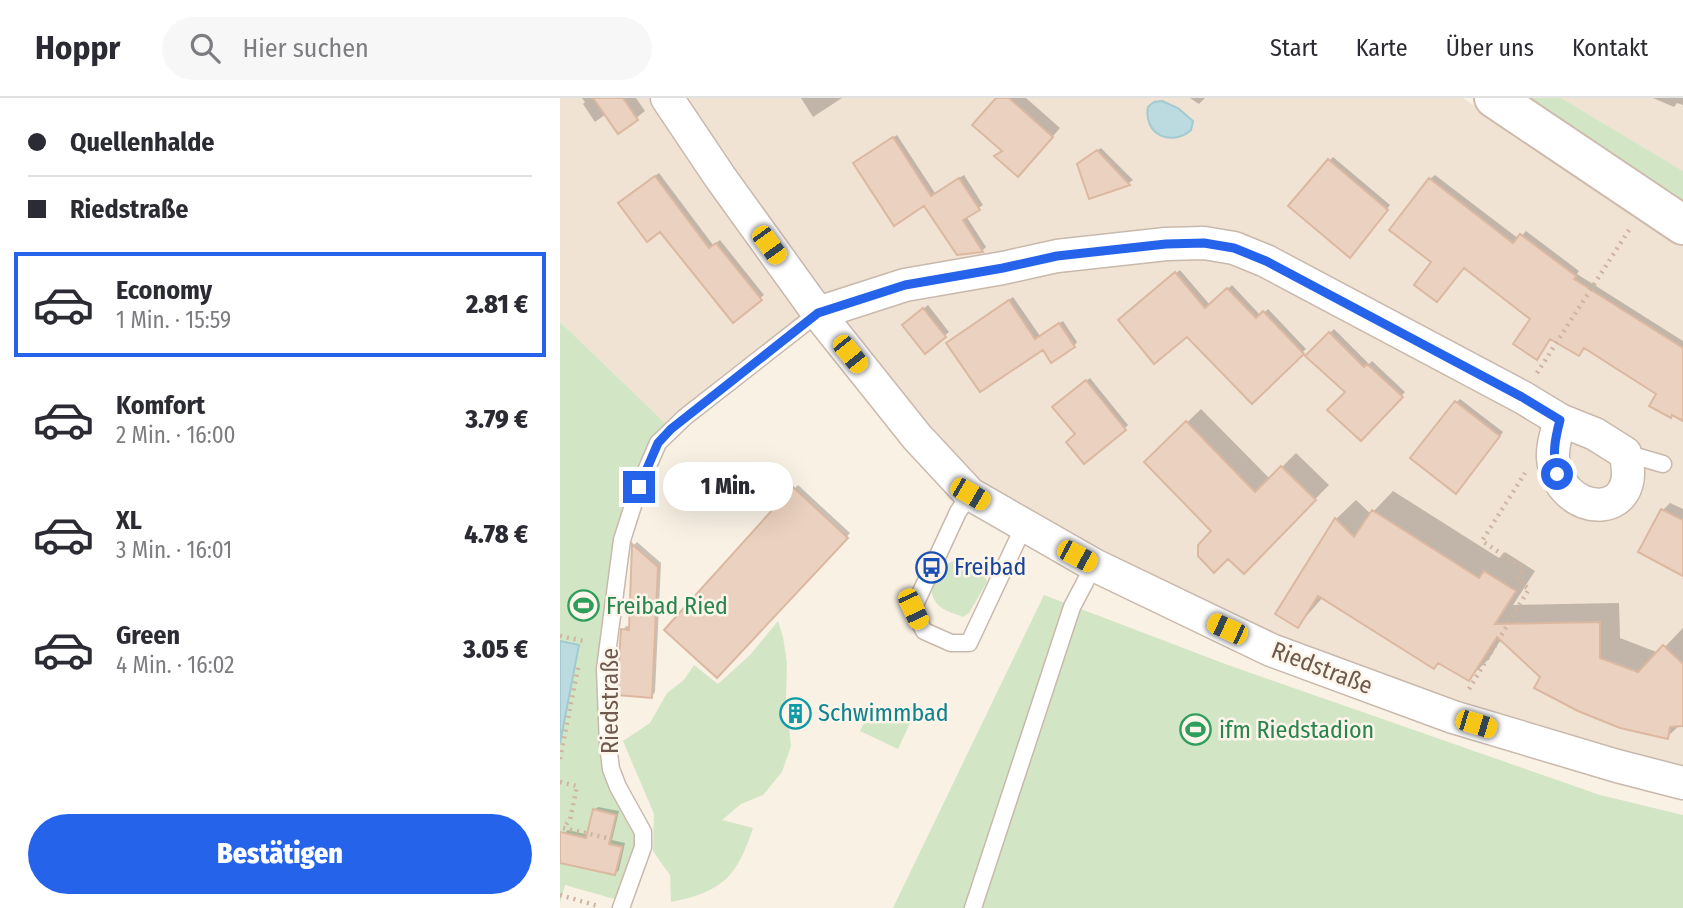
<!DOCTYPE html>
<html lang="de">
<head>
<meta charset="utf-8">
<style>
  :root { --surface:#fff; --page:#f7f7f7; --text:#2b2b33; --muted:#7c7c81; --line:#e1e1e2; --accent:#2563eb }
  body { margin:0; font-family:"Fira Sans Condensed",sans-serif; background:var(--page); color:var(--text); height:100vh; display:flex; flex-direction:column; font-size:26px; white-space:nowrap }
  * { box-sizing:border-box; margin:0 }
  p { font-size:23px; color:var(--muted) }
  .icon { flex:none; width:38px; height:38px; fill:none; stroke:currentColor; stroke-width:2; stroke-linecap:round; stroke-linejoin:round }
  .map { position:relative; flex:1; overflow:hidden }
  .drawer { display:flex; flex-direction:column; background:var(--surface); width:560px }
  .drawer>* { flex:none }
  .top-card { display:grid; align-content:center; height:154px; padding:0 28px; background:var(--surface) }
  .end { position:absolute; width:32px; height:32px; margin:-16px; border:9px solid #2563eb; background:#fff; box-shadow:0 0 0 4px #fff }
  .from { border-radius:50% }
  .bubble { position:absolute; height:49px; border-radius:24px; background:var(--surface); box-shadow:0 7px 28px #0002; font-size:23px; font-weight:800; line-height:49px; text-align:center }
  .car { position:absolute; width:21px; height:42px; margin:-21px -10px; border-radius:9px; box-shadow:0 0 5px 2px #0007; background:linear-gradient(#f5c518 24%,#345 0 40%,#f5c518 0 76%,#345 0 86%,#f5c518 0) }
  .top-card b { display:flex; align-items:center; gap:24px; height:66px; font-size:26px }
  .top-card b+b { border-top:2px solid var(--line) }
  .top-card i { width:18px; height:18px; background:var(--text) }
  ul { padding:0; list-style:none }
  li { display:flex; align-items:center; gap:21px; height:105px; margin:0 14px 10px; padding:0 14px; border:4px solid transparent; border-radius:0px }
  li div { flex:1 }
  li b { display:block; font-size:26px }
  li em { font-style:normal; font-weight:800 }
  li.on { border-color:var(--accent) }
  li>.icon { width:63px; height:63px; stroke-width:1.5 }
  .cta { display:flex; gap:14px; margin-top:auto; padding:14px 28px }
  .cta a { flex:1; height:80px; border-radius:42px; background:var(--accent); color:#fff; font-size:28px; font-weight:800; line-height:80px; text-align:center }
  header { display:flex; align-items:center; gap:42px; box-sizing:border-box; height:98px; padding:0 35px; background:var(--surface); border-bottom:2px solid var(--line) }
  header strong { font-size:33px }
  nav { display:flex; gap:38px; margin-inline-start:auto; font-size:24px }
  .search { width:490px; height:63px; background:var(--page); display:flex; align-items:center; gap:18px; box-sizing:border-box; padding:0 24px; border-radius:38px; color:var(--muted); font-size:26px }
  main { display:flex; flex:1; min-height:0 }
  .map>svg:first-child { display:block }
  .residential { fill:#f0e3d3 }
  .green { fill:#d2e5c4 }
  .water { fill:#bbdbe0; stroke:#a2cad1; stroke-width:2 }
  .shadow { fill:#0003 }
  .building { fill:#ebd1bf; stroke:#dcb8a1; stroke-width:2 }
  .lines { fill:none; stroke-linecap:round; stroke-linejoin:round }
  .lane-casing { stroke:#c9b9ac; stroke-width:19 }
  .street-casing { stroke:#c9b9ac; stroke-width:35 }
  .secondary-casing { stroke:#cebbad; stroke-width:42 }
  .path { stroke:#d0b4a2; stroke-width:4.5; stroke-dasharray:2 5; stroke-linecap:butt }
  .lane { stroke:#fff; stroke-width:16 }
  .street { stroke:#fff; stroke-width:32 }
  .secondary { stroke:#fff; stroke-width:38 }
  .route { stroke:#2563eb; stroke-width:9 }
  .labels { text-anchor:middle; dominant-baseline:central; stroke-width:5; stroke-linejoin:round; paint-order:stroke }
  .transit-label { font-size:24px; fill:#164399; stroke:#fdf5ea; text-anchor:start }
  .leisure-label { font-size:24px; fill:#27864d; stroke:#fdf5ea; text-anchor:start }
  .street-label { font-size:24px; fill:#6f594d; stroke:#fdf5ea }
  .culture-label { font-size:24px; fill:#0d838f; stroke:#fdf5ea; text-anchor:start }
</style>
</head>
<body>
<header>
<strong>Hoppr</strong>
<div class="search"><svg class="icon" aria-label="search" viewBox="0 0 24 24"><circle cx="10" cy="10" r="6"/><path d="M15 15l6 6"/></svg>Hier suchen</div>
<nav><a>Start</a><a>Karte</a><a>Über uns</a><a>Kontakt</a></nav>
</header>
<main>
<section class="drawer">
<div class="top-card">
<b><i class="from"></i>Quellenhalde</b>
<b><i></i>Riedstraße</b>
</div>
<ul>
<li class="on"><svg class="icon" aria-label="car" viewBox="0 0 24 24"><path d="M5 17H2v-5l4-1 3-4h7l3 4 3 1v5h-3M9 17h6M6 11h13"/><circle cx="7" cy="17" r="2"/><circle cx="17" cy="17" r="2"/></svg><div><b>Economy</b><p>1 Min. · 15:59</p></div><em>2.81 €</em></li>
<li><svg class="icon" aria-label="car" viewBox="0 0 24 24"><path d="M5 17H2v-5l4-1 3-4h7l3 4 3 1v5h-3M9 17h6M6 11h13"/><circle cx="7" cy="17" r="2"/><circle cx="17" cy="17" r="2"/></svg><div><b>Komfort</b><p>2 Min. · 16:00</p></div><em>3.79 €</em></li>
<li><svg class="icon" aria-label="car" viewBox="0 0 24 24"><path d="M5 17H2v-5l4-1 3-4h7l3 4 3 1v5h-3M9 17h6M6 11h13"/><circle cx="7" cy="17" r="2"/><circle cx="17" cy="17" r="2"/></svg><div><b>XL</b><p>3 Min. · 16:01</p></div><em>4.78 €</em></li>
<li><svg class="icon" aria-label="car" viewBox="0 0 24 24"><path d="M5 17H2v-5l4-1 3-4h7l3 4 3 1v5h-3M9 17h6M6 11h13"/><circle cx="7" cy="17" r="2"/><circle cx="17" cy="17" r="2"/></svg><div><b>Green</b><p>4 Min. · 16:02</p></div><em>3.05 €</em></li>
</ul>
<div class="cta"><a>Bestätigen</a></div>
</section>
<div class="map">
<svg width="1123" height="810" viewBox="0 0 1123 810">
  <rect width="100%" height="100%" fill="#f9f1e4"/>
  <path class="residential" d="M 0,0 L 903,0 L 1068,113 L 1123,147 L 1123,680 L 715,550 L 420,391 L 258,205 L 106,326 L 0,224 Z
    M 1001,0 L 1123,0 L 1123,73 Z"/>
  <path class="green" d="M 968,0 L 1001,0 L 1123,73 L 1123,104 Z
    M 0,224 L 106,326 L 72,386 L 53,441 L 39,574 L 40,643 L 77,737 L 58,802 L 5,787 L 0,805 Z
    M 403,461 L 422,470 L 427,484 L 409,515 L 403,519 C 393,515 379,512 374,501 C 364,482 385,462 403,461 Z
    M 484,497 L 668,567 L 1040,697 L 1123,717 L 1123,810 L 333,810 Z
    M 218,523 L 223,539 L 227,565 L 226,599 L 231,648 L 222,674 L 203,697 L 181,706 L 162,722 L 193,730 C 177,779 162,794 111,804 L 110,777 L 93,753 L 94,716 L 63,643 L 90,625 L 107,595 L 124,582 L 134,567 L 158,586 L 190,557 Z
    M 313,607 L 350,625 L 338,651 L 300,633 Z"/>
  <path class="water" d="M 602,3 L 618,10 L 633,23 L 631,32 C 612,49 583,37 588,9 L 594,4 Z
    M 0,543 L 19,547 L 0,645 Z"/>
  <path class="shadow" d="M 22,0 L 76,0 L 85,13 L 58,34 L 46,16 L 35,24 L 23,6 L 25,4 Z
    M 241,0 L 282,0 L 253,19 Z
    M 438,0 L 466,0 L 500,30 L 467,68 L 437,58 L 443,52 Z
    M 630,0 L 645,0 L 639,6 Z
    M 1093,0 L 1123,0 L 1123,7 L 1117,5 L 1114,9 Z
    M 337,37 L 375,95 L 404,77 L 423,107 L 406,118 L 426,149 L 423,152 L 397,155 L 364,106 L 299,62 Z
    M 541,50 L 573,82 L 569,85 L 530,98 L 523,62 Z
    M 773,59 L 830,107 L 794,154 L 769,63 Z
    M 99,75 L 153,147 L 160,142 L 204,197 L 200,200 L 64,102 Z
    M 875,77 L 959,141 L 966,133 L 1019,173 L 1017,176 L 1123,243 L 1123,321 L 1098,295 L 1025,249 L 1019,256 L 904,169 L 874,164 L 870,81 Z
    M 620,172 L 650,207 L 672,187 L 701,218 L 708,211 L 746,251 L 692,304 L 627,236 L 564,219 Z
    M 453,199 L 480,238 L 503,223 L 517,244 L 514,248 L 483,249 L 392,242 Z
    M 368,207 L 389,234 L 365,253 L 348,223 Z
    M 774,231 L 809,266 L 812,263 L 845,294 L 801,341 L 787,294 L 747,258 Z
    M 530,280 L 568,327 L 564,331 L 517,336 L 498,305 Z
    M 900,301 L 943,334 L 900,390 L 896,305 Z
    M 641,311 L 710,381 L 736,355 L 769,387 L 684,474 L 654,433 L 586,364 Z
    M 238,387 L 290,435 L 157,578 L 106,532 Z
    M 833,393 L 939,460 L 945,454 L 975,473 L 953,507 L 1059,505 L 1060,540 L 1099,555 L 1123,530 L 1123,627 L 1120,627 L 1107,639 L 983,579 L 941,541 L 929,561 L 909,580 L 763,499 L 738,528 L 717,515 L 776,421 L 796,402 L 811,416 Z
    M 1110,405 L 1123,411 L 1123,476 L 1080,454 L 1103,412 Z
    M 77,444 L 101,465 L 95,594 L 92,598 L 63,532 L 66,528 L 71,529 L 74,447 Z
    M 38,709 L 59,713 L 52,742 L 65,745 L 59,772 L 55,776 L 0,763 L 0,749 L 4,735 L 8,732 L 29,737 L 34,712 Z"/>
  <path class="building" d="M 33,0 L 63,0 L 78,22 L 58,36 Z
    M 436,0 L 449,0 L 493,39 L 458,79 L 434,58 L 442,53 L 412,27 Z
    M 333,39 L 371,98 L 399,80 L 420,112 L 403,122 L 423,154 L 397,157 L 364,108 L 334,128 L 293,65 Z
    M 537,52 L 570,87 L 529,101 L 517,66 Z
    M 768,61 L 828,112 L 790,160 L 728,108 Z
    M 95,78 L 149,150 L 156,145 L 202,202 L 173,225 L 100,134 L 87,144 L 58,105 Z
    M 869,80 L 953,145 L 960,136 L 1016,178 L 1014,181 L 1123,250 L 1123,323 L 1112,317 L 1111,320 L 1089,308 L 1096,296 L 1024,250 L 1019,258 L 990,241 L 977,262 L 953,246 L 970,221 L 904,170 L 877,204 L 854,187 L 871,164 L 829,132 Z
    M 615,174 L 645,210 L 667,190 L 696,220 L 703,213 L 744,256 L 692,306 L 627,239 L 594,266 L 558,222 Z
    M 449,202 L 475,241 L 499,225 L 515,249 L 491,265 L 483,252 L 420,294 L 386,245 Z
    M 363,210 L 386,239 L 365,256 L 342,227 Z
    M 769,234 L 804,269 L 807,266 L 843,299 L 801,343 L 767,312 L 785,294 L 745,258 Z
    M 526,282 L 566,332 L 524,366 L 506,344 L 515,336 L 492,309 Z
    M 895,303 L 940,338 L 896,396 L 850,360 Z
    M 626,323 L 695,394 L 721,368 L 756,402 L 684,476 L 668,461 L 654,475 L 638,458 L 638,447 L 651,433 L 584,364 Z
    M 233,389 L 288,440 L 157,580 L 104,532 Z
    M 1101,411 L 1123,422 L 1123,478 L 1078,454 Z
    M 812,412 L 919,480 L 924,473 L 956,493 L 935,526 L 1040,524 L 1040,560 L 1078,574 L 1103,547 L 1123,566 L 1123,628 L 1110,629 L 1108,641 L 1060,630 L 1018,613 L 974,590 L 980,579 L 937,539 L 909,583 L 878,565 L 874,571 L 758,498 L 738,530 L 715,516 L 775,420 L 794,439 Z
    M 72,446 L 98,469 L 92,600 L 57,597 L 61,531 L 69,532 Z
    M 33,711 L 56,717 L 49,746 L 62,749 L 55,777 L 0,765 L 0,734 L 26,740 Z"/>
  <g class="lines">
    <defs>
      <path id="lane" d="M 1065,355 L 1103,366
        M 410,396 L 398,414 L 353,511 L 364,533 L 391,545 L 409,545 L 464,428
        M 61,810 L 83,749 L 83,734 L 58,689 L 51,671 L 48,647 L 45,571 L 62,442 L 79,389 L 98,345 L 125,319 L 258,215
        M 413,810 L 512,509 L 534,467"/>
      <path id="street" d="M 107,0 L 160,79 L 258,215 L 357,339 L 410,396 L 534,467 L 711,552 L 893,619 L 1057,668 L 1123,685
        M 258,215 L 345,187 L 443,170 L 497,158 L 606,146 L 644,145 L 674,150 L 706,163 L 962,299 L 1000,322 C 997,334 992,347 993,360 C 998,420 1085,426 1065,355 L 1035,336 L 1000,322"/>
      <path id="secondary" d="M 934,0 L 1123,127"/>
    </defs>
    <use href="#lane" class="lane-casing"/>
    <use href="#street" class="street-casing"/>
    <use href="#secondary" class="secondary-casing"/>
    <path class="path" d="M 977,275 L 1069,132
      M 0,538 L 24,543 L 23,546
      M 909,591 L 969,491 L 957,482 L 963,470 L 922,443 L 965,375
      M 0,661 L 19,565
      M 0,684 L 17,688 L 10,722 L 3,730 L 52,741
      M 0,797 L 38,808"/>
    <use href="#lane" class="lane"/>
    <use href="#street" class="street"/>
    <use href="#secondary" class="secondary"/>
  </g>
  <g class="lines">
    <path class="route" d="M 79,389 L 98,345 L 111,331 L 258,215 L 345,187 L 443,170 L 497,158 L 606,146 L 644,145 L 674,150 L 706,163 L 962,299 L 1000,322 C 995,341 992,356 997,376"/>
  </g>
  <defs>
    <symbol id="bus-ring" viewBox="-11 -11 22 22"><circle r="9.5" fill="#fdf5ea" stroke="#1a4fb4" stroke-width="1.5"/><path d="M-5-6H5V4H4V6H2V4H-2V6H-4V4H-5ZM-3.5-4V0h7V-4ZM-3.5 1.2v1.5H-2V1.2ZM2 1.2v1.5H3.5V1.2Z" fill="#1a4fb4"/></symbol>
    <symbol id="stadium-ring" viewBox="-11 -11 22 22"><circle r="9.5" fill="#fdf5ea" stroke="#2e9e5b" stroke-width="1.5"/><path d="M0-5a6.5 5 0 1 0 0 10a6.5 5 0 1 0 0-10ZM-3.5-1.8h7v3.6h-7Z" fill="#2e9e5b"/></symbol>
    <symbol id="building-ring" viewBox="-11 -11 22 22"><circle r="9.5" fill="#fdf5ea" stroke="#0f9aa8" stroke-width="1.5"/><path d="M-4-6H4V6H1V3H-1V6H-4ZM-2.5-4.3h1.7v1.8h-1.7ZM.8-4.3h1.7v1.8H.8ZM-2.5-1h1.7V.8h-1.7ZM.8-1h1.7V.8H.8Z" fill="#0f9aa8"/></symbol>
  </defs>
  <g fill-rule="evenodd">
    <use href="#bus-ring" x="354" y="452" width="35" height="35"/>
    <use href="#stadium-ring" x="6" y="490" width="35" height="35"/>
    <use href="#building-ring" x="218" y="598" width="35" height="35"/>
    <use href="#stadium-ring" x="618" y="614" width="35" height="35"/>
  </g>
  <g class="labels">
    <g class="transit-label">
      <text x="394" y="469">Freibad</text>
    </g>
    <g class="leisure-label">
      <text x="46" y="508">Freibad Ried</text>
      <text x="659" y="632">ifm Riedstadion</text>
    </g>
    <g class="street-label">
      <text transform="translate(762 570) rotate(21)">Riedstraße</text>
      <text transform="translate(50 603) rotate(-90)">Riedstraße</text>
    </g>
    <g class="culture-label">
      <text x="258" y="615">Schwimmbad</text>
    </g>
  </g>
</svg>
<i class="end from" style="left:997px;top:376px"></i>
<i class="end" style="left:79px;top:389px"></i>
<div class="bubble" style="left:103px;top:364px;width:130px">1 Min.</div>
<i class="car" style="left:209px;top:147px;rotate:144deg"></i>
<i class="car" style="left:290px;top:256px;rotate:141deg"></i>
<i class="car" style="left:410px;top:396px;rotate:120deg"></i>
<i class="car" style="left:517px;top:458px;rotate:118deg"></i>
<i class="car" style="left:353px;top:511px;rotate:155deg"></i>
<i class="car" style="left:667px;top:531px;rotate:295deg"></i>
<i class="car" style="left:916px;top:626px;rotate:107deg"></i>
</div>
</main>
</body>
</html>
